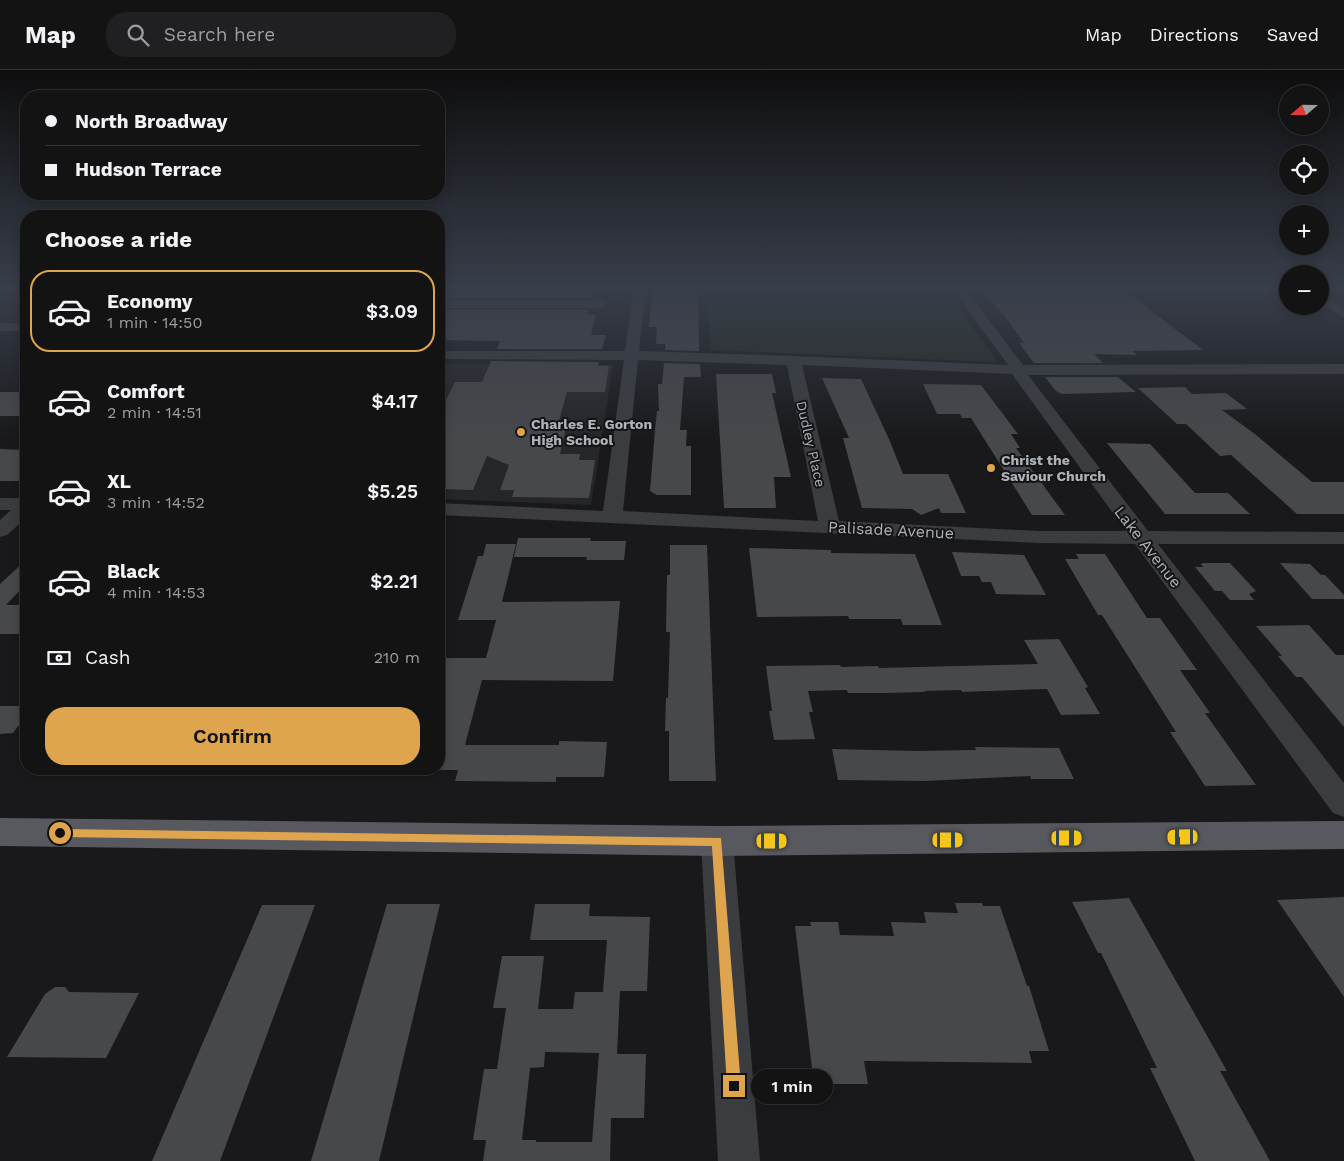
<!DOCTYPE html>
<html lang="en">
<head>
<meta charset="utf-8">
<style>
  :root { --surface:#131314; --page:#202022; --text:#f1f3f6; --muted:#9d9ea0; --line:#323234; --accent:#dfa54e }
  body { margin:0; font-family:"Work Sans",sans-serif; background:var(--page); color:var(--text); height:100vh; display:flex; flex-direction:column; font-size:19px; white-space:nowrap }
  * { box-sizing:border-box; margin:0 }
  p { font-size:16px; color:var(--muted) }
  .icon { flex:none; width:28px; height:28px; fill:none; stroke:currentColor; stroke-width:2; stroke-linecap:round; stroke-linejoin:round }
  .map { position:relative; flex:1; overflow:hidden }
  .panel { position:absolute; left:20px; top:140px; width:425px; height:565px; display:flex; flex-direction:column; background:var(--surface); border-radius:20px; box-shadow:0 2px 12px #0003,0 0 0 1px var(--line) }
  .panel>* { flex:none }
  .banner { position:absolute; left:20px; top:20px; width:425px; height:110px; border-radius:20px; box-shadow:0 2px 12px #0003,0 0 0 1px var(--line); display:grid; align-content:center; height:110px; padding:0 25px; background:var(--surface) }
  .needle { width:32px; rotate:250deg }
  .controls { position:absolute; left:1279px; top:15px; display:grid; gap:10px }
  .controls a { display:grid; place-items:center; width:50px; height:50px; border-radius:50%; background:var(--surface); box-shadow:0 2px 12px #0003,0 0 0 1px var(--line); font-size:25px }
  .end { position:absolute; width:22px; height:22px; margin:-11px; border:6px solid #dfa54e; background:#111; box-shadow:0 0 0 2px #111 }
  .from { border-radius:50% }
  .bubble { position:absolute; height:35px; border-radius:18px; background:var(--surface); box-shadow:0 2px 12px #0003,0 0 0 1px var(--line); font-size:16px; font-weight:600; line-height:35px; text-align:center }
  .car { position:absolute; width:15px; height:30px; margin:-15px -8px; border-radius:6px; box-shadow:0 0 4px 1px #0007; background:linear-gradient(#f5c518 24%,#345 0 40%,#f5c518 0 76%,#345 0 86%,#f5c518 0) }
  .banner b { display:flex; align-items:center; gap:18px; height:48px; font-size:19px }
  .banner b+b { border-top:1px solid var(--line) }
  .banner i { width:12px; height:12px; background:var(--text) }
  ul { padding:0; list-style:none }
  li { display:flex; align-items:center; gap:15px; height:82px; margin:0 10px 8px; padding:0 15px; border:2px solid transparent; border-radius:20px }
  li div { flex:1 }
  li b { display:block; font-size:19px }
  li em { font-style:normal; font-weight:600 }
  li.active { border-color:var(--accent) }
  li>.icon { width:45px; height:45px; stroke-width:1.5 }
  h2 { padding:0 25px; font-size:22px; line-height:60px }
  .pay { display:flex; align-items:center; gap:12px; height:55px; padding:0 25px; font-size:19px }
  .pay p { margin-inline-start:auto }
  .action { display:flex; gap:10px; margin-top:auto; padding:10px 25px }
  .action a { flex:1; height:58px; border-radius:20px; background:var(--accent); color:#111; font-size:20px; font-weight:600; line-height:58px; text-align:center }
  header { display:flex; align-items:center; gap:30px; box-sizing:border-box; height:70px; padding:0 25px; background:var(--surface); border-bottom:1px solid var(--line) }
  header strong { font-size:24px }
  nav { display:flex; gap:28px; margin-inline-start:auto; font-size:18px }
  .search { width:350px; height:45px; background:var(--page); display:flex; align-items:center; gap:12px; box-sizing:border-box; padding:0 18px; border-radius:20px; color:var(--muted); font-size:19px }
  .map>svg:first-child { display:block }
  .built { fill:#252628 }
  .green { fill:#242b24 }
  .building { fill:#47484b; fill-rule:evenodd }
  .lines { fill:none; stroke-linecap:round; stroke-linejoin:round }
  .minor { fill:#3b3c40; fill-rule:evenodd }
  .major { fill:#57595e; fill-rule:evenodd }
  .route { fill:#dfa54e }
  .poi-dot { fill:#dfa54e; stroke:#141416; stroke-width:2 }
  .labels { text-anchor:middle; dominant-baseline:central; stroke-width:4; stroke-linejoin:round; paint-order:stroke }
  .far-poi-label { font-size:14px; font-weight:bold; fill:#adb2b9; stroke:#141416; text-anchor:start }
  .far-street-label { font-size:14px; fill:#adb2b9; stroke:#141416 }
  .street-label { font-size:16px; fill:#adb2b9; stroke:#141416 }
</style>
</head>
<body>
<header>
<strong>Map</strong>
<div class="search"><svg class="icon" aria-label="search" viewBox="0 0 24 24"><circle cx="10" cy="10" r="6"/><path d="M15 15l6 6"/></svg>Search here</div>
<nav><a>Map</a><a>Directions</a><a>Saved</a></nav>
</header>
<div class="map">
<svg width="1344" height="1091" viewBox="0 0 1344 1091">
  <rect width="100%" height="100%" fill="#19191b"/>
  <path class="built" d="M 439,294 L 613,295 L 591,435 L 439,429 Z"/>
  <path class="green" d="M 706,216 L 942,216 L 998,292 L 711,280 Z"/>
  <path class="building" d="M 469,216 L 571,216 L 570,221 L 593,222 L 592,228 L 444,228 L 448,222 L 466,221 Z
    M 665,216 L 682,216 L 682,223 L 698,223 L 699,281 L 665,280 L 665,274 L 656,274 L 657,257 L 649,257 L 652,222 L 666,223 Z
    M 977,216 L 1118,216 L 1203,280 L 1133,281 L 1137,285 L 1094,284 L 1103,293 L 1034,293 L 1019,273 L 1024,273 L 1004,245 Z
    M 439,240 L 589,240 L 588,245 L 596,245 L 591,265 L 606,265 L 602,279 L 497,279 L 500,271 L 439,270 Z
    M 491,291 L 599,292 L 598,296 L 609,296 L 605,322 L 567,322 L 557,358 L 566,358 L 560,384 L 580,384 L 579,390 L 595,390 L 589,428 L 512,427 L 514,420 L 500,420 L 509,395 L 487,386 L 473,420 L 439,419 L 439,344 L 455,312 L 482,312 Z
    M 664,293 L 700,294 L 701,307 L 684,307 L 680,360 L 687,360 L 686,376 L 691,376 L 691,425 L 657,425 L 650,421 L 655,360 L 657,341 L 659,341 L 658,314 L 662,314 Z
    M 716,304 L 772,304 L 776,323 L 772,323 L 791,407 L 774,407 L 776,438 L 724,438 Z
    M 1045,307 L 1118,307 L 1136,322 L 1062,324 L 1056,321 Z
    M 822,308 L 861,309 L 889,369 L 903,404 L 948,404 L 966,443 L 941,443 L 939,438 L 921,445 L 912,439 L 862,438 L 843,368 L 849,368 Z
    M 923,314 L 981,315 L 1018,364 L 1011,364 L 1020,378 L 1016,378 L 1065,445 L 1032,445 L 971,348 L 962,348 L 960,344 L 937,344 Z
    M 1185,317 L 1192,324 L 1226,323 L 1247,339 L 1222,340 L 1255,364 L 1312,412 L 1344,412 L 1344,444 L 1297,444 L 1231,385 L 1220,386 L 1186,354 L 1177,354 L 1138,318 Z
    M 0,322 L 26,322 L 26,346 L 0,346 Z
    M 1107,373 L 1150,374 L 1195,423 L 1228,423 L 1250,444 L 1165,444 Z
    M 0,379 L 26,380 L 26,406 L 20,411 L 0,411 Z
    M 518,468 L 591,468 L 590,471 L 626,471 L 624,490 L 586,490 L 587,487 L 514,487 Z
    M 486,474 L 516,474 L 502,532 L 620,531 L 613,611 L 482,610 L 465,675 L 559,675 L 559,671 L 607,672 L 604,707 L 556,707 L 556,712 L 455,711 L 458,700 L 439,700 L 439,609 L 445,588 L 486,588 L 496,550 L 458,550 L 478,486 L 483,486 Z
    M 670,475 L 707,475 L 716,711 L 669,711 L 669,661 L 665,661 L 666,628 L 668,628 L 670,562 L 666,562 L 667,505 L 670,505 Z
    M 749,478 L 831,480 L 831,483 L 915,484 L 942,555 L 903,555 L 901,549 L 849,549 L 848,546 L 757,547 Z
    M 952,482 L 1024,485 L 1046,525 L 996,524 L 991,512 L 982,512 L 979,506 L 961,506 Z
    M 1076,484 L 1105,484 L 1147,548 L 1160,548 L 1197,600 L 1180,600 L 1210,643 L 1205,643 L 1256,715 L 1205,716 L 1170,662 L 1176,662 L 1102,545 L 1098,545 L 1065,489 L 1079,489 Z
    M 26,490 L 26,514 L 6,535 L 26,535 L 26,564 L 0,564 L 0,514 Z
    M 1203,493 L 1230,493 L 1256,521 L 1249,524 L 1254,530 L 1230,530 L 1222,521 L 1215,521 L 1195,497 L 1203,497 L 1201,494 Z
    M 1280,493 L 1310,494 L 1321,505 L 1325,505 L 1344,525 L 1344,529 L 1312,529 Z
    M 1309,555 L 1336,585 L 1344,585 L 1344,657 L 1302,607 L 1296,607 L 1278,586 L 1282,586 L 1256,556 Z
    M 1059,569 L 1088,617 L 1085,618 L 1100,644 L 1061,645 L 1047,619 L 962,622 L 961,620 L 924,621 L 925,622 L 886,623 L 848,623 L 847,620 L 808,621 L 813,642 L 809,642 L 815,669 L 774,670 L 769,641 L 772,641 L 766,596 L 840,595 L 841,597 L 878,596 L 879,598 L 1038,594 L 1024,570 Z
    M 0,636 L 26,636 L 26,646 L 13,663 L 0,664 Z
    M 975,677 L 1059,678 L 1074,709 L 1031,709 L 1030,706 L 925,711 L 838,710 L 832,679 L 916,681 L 976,680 Z
    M 1344,827 L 1344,927 L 1277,830 Z
    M 1129,828 L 1227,1001 L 1220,1001 L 1270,1091 L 1195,1091 L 1150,998 L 1157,998 L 1101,883 L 1098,883 L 1072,832 Z
    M 955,833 L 982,833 L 983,836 L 1000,836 L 1027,916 L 1029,916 L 1049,981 L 1029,981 L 1032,993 L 864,991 L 868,1014 L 831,1014 L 831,1006 L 813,1006 L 795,856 L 811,856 L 810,852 L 838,852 L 840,865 L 894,866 L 891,852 L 926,853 L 924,842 L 958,843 Z
    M 387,834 L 440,834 L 379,1091 L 311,1091 Z
    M 535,834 L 590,834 L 589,846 L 650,847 L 647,921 L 620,921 L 617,984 L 646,984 L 644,1048 L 611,1048 L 610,1091 L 483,1091 L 486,1070 L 473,1070 L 484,999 L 497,999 L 506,938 L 493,938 L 502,886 L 544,886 L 538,939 L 573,939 L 575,922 L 603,922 L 607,870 L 530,870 ZM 545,982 L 599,983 L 592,1072 L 536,1072 L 536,1070 L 522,1070 L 530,998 L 544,997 Z
    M 262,835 L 315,835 L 220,1091 L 152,1091 Z
    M 55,917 L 65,917 L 69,922 L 139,923 L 106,988 L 7,987 L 45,924 Z"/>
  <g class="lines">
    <path class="minor" d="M 634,216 L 646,216 L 639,281 L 793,286 L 1008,295 L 951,216 L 963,216 L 1023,295 L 1344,294 L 1344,304 L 1028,305 L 1148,461 L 1344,462 L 1344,474 L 1158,474 L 1344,713 L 1344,747 L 1333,743 L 1135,474 L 1039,473 L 439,445 L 439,433 L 603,441 L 624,290 L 439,289 L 439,281 L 625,281 ZM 638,290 L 787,295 L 818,451 L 623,441 ZM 802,295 L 1012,304 L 1126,461 L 1039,461 L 839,451 Z
      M 1320,225 L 1344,238 L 1344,247 L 1320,234 Z
      M 439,230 L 602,230 L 608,234 L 602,238 L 439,238 Z
      M 0,253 L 26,253 L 26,261 L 0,261 Z
      M 0,428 L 26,428 L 26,448 L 7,465 L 0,467 L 0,450 L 11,440 L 0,440 Z
      M 717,758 L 728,762 L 733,771 L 760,1091 L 718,1091 L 701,771 L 706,762 Z"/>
    <path class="major" d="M 0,748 L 717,756 L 1344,751 L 1344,779 L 717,786 L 0,776 Z"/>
  </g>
  <linearGradient id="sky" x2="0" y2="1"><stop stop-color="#0e0e0f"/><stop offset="0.59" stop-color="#383e4a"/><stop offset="1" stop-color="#383e4a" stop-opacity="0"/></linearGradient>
  <rect width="1344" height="369" fill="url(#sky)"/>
  <path class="route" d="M 60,759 L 721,768 L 741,1016 L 739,1021 L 734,1023 L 729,1021 L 727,1016 L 712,776 L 60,767 L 54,763 Z"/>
  <g class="poi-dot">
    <circle cx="521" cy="362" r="5"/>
    <circle cx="991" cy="398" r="5"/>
  </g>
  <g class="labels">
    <g class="far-poi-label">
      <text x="531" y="354">Charles E. Gorton<tspan x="531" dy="16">High School</tspan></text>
      <text x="1001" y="390">Christ the<tspan x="1001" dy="16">Saviour Church</tspan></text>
    </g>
    <g class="far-street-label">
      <text transform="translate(811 374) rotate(77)">Dudley Place</text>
    </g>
    <g class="street-label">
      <text transform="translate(891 460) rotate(3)">Palisade Avenue</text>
      <text transform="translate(1148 477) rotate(52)">Lake Avenue</text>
    </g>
  </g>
</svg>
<div class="controls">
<a><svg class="needle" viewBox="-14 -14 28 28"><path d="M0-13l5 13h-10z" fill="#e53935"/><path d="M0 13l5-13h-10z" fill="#9d9ea0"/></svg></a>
<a><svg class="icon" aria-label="locate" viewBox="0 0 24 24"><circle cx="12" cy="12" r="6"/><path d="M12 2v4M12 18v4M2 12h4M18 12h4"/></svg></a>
<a>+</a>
<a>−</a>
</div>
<i class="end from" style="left:60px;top:763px"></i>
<i class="end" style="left:734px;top:1016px"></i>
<div class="bubble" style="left:751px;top:999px;width:82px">1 min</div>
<i class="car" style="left:1183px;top:767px;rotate:269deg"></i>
<i class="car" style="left:1067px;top:768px;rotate:90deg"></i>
<i class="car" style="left:948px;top:770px;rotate:90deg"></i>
<i class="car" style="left:772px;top:771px;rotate:90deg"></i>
<div class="banner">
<b><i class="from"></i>North Broadway</b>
<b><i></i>Hudson Terrace</b>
</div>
<section class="panel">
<h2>Choose a ride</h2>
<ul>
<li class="active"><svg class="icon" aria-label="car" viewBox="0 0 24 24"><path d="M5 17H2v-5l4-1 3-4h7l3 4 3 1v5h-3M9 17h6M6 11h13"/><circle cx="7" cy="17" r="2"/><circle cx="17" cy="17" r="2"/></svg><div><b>Economy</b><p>1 min · 14:50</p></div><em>$3.09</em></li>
<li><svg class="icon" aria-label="car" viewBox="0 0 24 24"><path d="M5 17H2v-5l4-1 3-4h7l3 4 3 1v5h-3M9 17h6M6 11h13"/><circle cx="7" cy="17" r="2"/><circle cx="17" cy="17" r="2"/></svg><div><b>Comfort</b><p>2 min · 14:51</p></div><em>$4.17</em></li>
<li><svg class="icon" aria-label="car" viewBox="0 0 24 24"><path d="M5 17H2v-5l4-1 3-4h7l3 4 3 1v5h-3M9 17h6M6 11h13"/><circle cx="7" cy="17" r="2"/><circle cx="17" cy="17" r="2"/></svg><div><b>XL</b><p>3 min · 14:52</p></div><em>$5.25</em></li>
<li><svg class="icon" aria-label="car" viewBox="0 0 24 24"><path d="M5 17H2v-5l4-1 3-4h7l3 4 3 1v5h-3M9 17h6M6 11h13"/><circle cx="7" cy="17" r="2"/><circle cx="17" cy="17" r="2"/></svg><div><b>Black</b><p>4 min · 14:53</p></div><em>$2.21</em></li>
</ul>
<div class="pay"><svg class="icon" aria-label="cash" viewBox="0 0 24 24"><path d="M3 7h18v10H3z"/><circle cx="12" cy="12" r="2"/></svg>Cash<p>210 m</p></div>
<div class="action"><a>Confirm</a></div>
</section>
</div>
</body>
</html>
